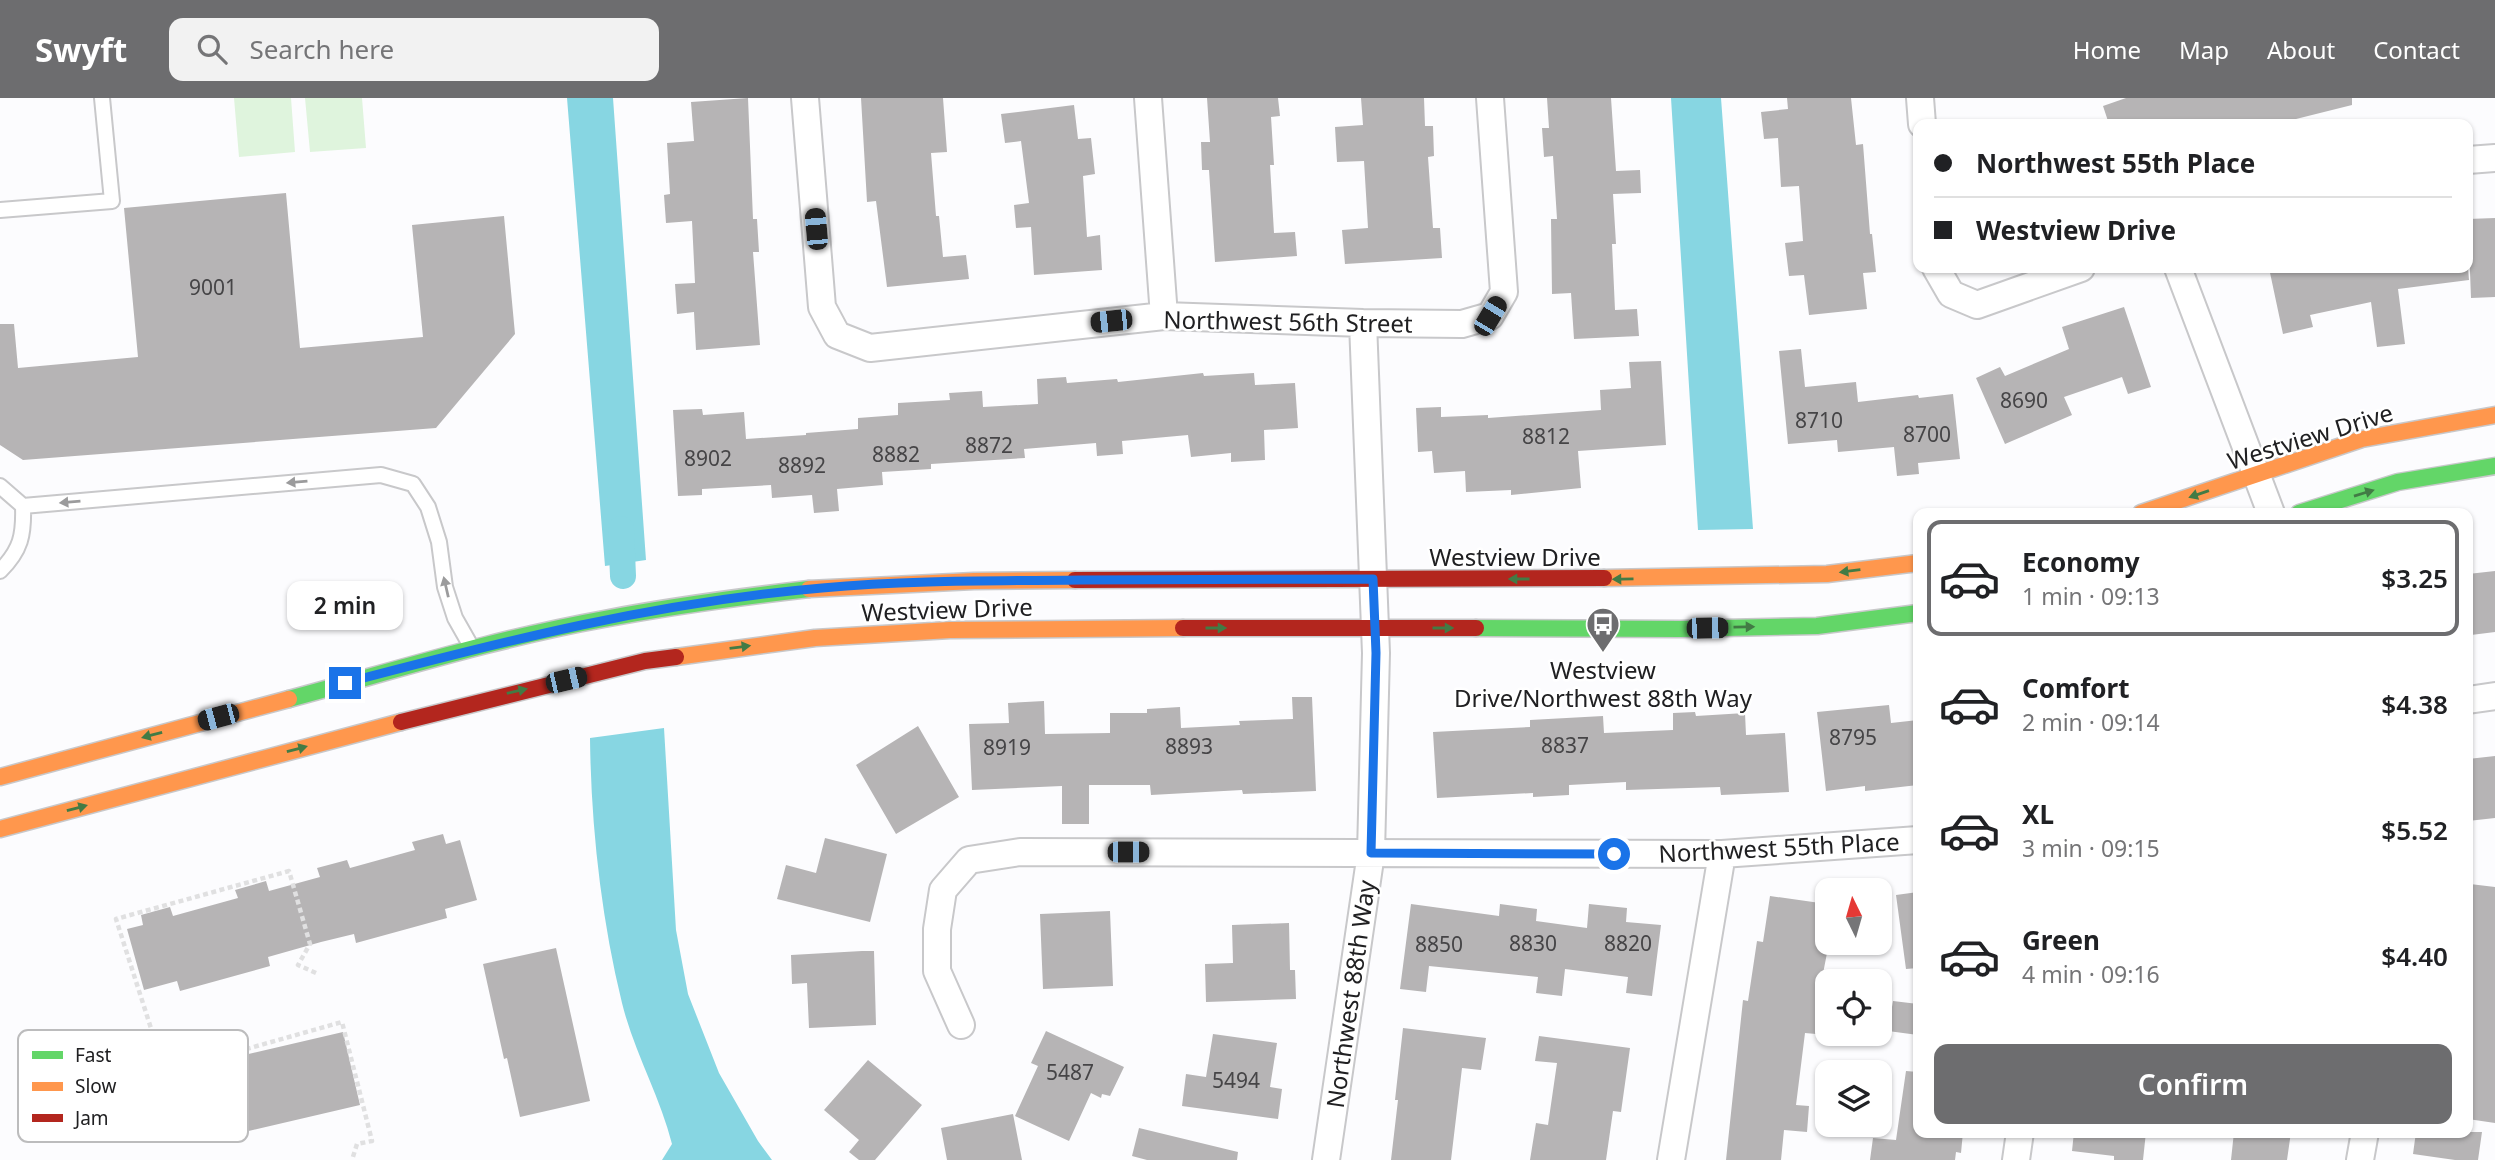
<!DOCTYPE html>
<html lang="en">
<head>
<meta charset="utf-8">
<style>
  :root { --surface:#fff; --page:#f2f2f2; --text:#202124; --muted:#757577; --line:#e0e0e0; --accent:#6d6d6f }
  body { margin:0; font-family:"Noto Sans",sans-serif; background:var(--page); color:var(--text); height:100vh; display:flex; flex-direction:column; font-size:26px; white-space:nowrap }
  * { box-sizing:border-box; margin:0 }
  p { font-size:23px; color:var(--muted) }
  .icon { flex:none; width:38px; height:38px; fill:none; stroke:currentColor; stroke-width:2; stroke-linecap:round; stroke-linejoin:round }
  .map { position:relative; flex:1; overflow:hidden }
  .details { position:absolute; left:1913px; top:410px; width:560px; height:630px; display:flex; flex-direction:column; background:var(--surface); border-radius:14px; box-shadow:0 2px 5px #0004 }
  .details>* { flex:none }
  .guide { position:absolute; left:1913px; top:21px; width:560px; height:154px; border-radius:14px; box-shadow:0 2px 5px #0004; display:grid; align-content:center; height:154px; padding:0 21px; background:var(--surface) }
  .needle { width:46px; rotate:355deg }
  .tools { position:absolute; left:1815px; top:780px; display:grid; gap:14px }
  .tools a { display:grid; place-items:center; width:77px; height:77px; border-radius:14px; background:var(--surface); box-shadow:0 2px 5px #0004; font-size:35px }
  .end { position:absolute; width:32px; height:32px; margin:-16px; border:9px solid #1a73e8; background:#fff; box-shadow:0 0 0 4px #fff }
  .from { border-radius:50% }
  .bubble { position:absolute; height:49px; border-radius:14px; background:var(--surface); box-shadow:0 2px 5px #0004; font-size:23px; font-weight:600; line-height:49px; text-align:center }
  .car { position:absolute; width:21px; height:42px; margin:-21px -10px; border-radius:9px; box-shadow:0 0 5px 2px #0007; background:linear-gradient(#222 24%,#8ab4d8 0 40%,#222 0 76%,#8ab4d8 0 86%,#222 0) }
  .guide b { display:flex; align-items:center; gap:24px; height:66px; font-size:26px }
  .guide b+b { border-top:2px solid var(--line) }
  .guide i { width:18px; height:18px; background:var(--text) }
  ul { padding:12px 0 0; list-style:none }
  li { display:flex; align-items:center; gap:21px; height:116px; margin:0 14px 10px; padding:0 7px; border:4px solid transparent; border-radius:14px }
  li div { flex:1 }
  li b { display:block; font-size:26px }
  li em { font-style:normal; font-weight:600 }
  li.on { border-color:var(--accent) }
  li>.icon { width:63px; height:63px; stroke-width:1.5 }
  .primary-button { display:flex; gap:14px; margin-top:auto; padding:14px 21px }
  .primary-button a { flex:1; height:80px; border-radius:14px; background:var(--accent); color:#fff; font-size:28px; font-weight:600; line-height:80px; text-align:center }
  header { display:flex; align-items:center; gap:42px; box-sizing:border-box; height:98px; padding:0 35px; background:var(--accent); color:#fff }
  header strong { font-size:33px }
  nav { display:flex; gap:38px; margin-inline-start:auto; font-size:24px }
  .search { width:490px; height:63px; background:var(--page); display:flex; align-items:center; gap:18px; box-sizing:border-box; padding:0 24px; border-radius:14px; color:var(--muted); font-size:26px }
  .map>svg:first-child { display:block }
  .green { fill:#dff4dd }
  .water { fill:#87d6e2 }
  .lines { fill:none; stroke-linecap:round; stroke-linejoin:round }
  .canal { stroke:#87d6e2; stroke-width:26 }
  .building { fill:#b6b4b5 }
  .lane-casing { stroke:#c8c8ca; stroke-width:18 }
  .street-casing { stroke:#c8c8ca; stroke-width:30 }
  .fast-casing { stroke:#c8c8ca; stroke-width:19 }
  .slow-casing { stroke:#c8c8ca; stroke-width:19 }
  .jam-casing { stroke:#c8c8ca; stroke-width:19 }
  .path { stroke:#e0e0e1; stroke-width:4.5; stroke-dasharray:5 3.5; stroke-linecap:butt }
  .lane { stroke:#fff; stroke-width:14 }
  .street { stroke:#fff; stroke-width:26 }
  .fast { stroke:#63d668; stroke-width:16 }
  .slow { stroke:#ff974d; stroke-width:16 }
  .jam { stroke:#b3261e; stroke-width:16 }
  .oneway { fill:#9b9b9c }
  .oneway2 { fill:#427b45 }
  .route { stroke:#1a73e8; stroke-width:9 }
  .labels { text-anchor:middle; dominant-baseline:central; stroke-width:5; stroke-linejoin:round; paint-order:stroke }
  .number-label { font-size:21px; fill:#464547 }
  .street-label { font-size:24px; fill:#202022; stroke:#fff }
  .poi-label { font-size:24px; fill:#202022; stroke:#fff }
  .key { fill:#fff; stroke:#bcbcbd; stroke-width:2 }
  .key-label { font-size:19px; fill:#202022 }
</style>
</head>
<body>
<header>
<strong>Swyft</strong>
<div class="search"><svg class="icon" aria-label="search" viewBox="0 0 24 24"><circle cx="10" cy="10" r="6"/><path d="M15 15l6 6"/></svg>Search here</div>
<nav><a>Home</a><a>Map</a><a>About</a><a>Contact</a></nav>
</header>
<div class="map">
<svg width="2495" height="1062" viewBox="0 0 2495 1062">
  <rect width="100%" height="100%" fill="#fcfcfe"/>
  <path class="green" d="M 234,0 L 291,0 L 295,54 L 239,59 Z
    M 305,0 L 362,0 L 366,50 L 310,54 Z"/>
  <path class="water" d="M 567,0 L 613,0 L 646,462 L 605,468 Z
    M 1671,0 L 1721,0 L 1753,431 L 1698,432 Z
    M 664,630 L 676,832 L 688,896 L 719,975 L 758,1043 L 772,1062 L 662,1062 L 672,1046 C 660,998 634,954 622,905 C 601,819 591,728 590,640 Z"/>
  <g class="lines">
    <path class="canal" d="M 621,431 L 623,478"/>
  </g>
  <path class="building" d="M 748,0 L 753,121 L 757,121 L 759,154 L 753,154 L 760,247 L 696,252 L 694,214 L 677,216 L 675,186 L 695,185 L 692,123 L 666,125 L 664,97 L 670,96 L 667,45 L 694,43 L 691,4 Z
    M 861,0 L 943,0 L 947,54 L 931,55 L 936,118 L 939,118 L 943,159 L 966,157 L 969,181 L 887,189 L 876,103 L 867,104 Z
    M 1207,0 L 1278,0 L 1280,18 L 1271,19 L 1274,67 L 1270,67 L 1274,135 L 1295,134 L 1297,158 L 1215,164 L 1209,72 L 1202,72 L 1201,44 L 1210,44 Z
    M 1361,0 L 1424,0 L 1425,28 L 1433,28 L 1434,58 L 1428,59 L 1433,130 L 1440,130 L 1442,160 L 1345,166 L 1342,132 L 1368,130 L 1364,63 L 1337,64 L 1335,29 L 1363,27 Z
    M 1547,0 L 1611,0 L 1616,73 L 1640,72 L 1641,95 L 1613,96 L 1616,146 L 1612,146 L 1615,212 L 1637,211 L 1639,238 L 1574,241 L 1571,195 L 1552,196 L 1551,121 L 1557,121 L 1553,58 L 1544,59 L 1542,30 L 1549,30 Z
    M 1787,0 L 1851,0 L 1856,47 L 1863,46 L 1870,136 L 1872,136 L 1876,174 L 1863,175 L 1867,211 L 1809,217 L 1804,177 L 1789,178 L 1785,145 L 1803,143 L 1799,88 L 1781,89 L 1778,40 L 1764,41 L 1761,14 L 1788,11 Z
    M 2126,0 L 2352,0 L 2352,7 L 2296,21 L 2297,26 L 2109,26 L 2103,8 Z
    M 1074,7 L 1078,41 L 1091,40 L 1095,76 L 1083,78 L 1087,139 L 1100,137 L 1102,172 L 1034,177 L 1031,129 L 1016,130 L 1014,107 L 1029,105 L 1021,43 L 1005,45 L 1001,16 Z
    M 286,95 L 300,250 L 423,239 L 412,127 L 504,118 L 515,236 L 436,330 L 23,362 L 0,347 L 0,226 L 14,226 L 18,270 L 138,259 L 124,110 Z
    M 2495,120 L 2495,199 L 2471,200 L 2468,121 Z
    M 2269,170 L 2468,170 L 2469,182 L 2398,191 L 2405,246 L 2377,249 L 2371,204 L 2310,217 L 2313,229 L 2283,236 Z
    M 2124,209 L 2151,289 L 2128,296 L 2122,279 L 2064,299 L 2072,317 L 2005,346 L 1976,280 L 2000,269 L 2005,278 L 2069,251 L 2062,229 Z
    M 1801,251 L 1805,289 L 1856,284 L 1858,304 L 1918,297 L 1919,300 L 1953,296 L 1960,361 L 1918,365 L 1919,376 L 1897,378 L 1894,349 L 1838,354 L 1837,342 L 1788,346 L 1779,253 Z
    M 1661,263 L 1666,347 L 1578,353 L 1581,390 L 1511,397 L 1511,392 L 1466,394 L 1465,373 L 1434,375 L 1432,353 L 1418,354 L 1416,310 L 1441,309 L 1441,319 L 1488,317 L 1488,320 L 1601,312 L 1600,292 L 1631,290 L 1629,264 Z
    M 1203,275 L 1204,278 L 1254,275 L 1255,287 L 1295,285 L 1298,330 L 1264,332 L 1265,362 L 1231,364 L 1231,355 L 1191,359 L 1188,337 L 1122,343 L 1123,356 L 1097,358 L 1096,345 L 1024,351 L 1025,360 L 931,366 L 931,371 L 882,374 L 883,387 L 837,391 L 839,413 L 814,415 L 812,397 L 772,400 L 771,387 L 702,391 L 702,397 L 678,398 L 673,312 L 702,311 L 703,317 L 744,314 L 746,341 L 806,337 L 806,335 L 858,331 L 858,320 L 898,317 L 898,305 L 950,302 L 949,295 L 982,293 L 983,309 L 1038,306 L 1037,281 L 1066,279 L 1067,285 L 1117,281 L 1118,284 Z
    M 2495,473 L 2495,534 L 2471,537 L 2468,476 Z
    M 1292,599 L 1312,599 L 1316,693 L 1243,696 L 1242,692 L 1151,697 L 1150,687 L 1089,687 L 1089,726 L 1062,726 L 1062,688 L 972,692 L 969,626 L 1009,625 L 1008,605 L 1044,603 L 1045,636 L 1110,635 L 1110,615 L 1147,615 L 1147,611 L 1180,609 L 1181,630 L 1240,627 L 1239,623 L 1293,621 Z
    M 1889,607 L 1891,625 L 1918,622 L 1918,687 L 1865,693 L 1865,688 L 1826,693 L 1817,614 Z
    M 1695,614 L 1696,618 L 1745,615 L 1746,637 L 1785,635 L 1789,694 L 1721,697 L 1720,689 L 1626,692 L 1626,684 L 1569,687 L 1569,697 L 1533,699 L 1533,695 L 1437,700 L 1433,634 L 1530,629 L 1530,622 L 1603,618 L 1604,635 L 1673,632 L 1673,615 Z
    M 918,628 L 959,699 L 896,736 L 856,667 Z
    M 2495,658 L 2495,720 L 2468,723 L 2468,661 Z
    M 443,736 L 446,746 L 460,742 L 477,802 L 445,811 L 447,820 L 356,845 L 354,836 L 321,844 L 268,859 L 270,868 L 180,893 L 177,883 L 144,892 L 127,831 L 143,827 L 141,817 L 170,809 L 173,818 L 238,800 L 235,792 L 266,783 L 269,793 L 320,779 L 317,770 L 347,762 L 350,770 L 415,752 L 412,744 Z
    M 825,740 L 887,756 L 870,824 L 777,801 L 786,767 L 816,775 Z
    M 2470,786 L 2495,789 L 2495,1025 L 2468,1021 L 2468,808 Z
    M 1918,794 L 1918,870 L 1906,871 L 1896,797 Z
    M 1770,798 L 1827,806 L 1827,845 L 1829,845 L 1816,911 L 1827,913 L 1827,937 L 1805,935 L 1796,1007 L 1809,1008 L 1807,1034 L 1784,1032 L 1781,1062 L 1726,1062 L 1743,902 L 1748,903 L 1757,843 L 1763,844 Z
    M 1411,806 L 1499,818 L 1500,806 L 1537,811 L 1536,823 L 1587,830 L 1589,806 L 1627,810 L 1626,824 L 1661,827 L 1652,898 L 1626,895 L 1628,879 L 1565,871 L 1562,898 L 1536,895 L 1538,879 L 1429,868 L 1426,894 L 1400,891 Z
    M 1110,813 L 1113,888 L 1043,891 L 1040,816 Z
    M 1289,825 L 1290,872 L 1295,872 L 1296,901 L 1206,904 L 1205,866 L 1233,865 L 1232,827 Z
    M 556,850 L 590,1003 L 520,1019 L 507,960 L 504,961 L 483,866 Z
    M 862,853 L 874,853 L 876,927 L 809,930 L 807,885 L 792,886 L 791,857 Z
    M 1893,903 L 1918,906 L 1918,937 L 1888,933 Z
    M 1403,930 L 1486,940 L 1481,972 L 1462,970 L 1451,1062 L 1391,1062 L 1398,1002 L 1395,1002 Z
    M 1046,933 L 1124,969 L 1110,998 L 1102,996 L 1101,1000 L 1091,995 L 1069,1043 L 1015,1018 L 1038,968 L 1031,965 Z
    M 343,934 L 360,1007 L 206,1043 L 189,970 Z
    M 1213,936 L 1277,945 L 1270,989 L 1282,991 L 1278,1021 L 1182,1008 L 1186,976 L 1206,979 Z
    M 1539,938 L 1630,950 L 1621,1014 L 1613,1013 L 1606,1062 L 1530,1062 L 1536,1025 L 1548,1027 L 1557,965 L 1535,963 Z
    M 868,962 L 922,1007 L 875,1062 L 859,1062 L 849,1054 L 859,1042 L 824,1012 Z
    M 1906,973 L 1918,974 L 1918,1034 L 1963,1034 L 1961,1055 L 1956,1054 L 1955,1062 L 1870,1062 L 1873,1040 L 1896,1042 Z
    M 1013,1016 L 1022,1062 L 947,1062 L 941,1030 Z
    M 1139,1030 L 1238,1054 L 1237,1062 L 1147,1062 L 1132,1058 Z
    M 2074,1034 L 2146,1034 L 2143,1062 L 2114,1062 L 2114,1058 L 2072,1053 Z
    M 2234,1034 L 2291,1034 L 2287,1062 L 2231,1062 Z
    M 2416,1034 L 2482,1034 L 2478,1062 L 2455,1062 L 2413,1056 Z"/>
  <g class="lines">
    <defs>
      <path id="lane" d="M 0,112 L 112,103 L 102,0
        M 0,388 L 23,408 C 24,437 21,452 0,473
        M 23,408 L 381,377 L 413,386 L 428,409 L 439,444 L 445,489 L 455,520 L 472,550"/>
      <path id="street" d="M 805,0 L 822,209 L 837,237 L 870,250 L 1164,218 L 1363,225 L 1462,226 L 1490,218 L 1504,194 L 1490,0
        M 1148,0 L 1164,218
        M 1920,0 L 1922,26
        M 2468,62 L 2495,60
        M 1936,170 L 1951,196 L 1977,207 L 2081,170
        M 2178,170 L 2271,415
        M 2468,602 L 2495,598
        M 961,927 L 937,873 L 937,831 L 943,792 L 969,762 L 1020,754 L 1722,756 L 1918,742
        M 1326,1062 L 1371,755 L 1376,555 L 1363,225
        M 1671,1062 L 1722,756
        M 2016,1062 L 2020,1034
        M 2360,1062 L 2365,1034"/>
      <path id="fast" d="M 2299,415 L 2398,384 L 2495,368
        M 1476,530 L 1680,531 L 1817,528 L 1918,515
        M 289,601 C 393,573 498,540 604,521 C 672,508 740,499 809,491"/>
      <path id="slow" d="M 2141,415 L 2362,341 L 2495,317
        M 1604,480 L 1827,476 L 1918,465
        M 809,491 L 974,483 L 1075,482
        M 676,559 L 815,540 L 950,532 L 1183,530
        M 0,679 L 289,601
        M 0,731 L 401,624"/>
      <path id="jam" d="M 1075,482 L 1604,480
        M 1183,530 L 1476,530
        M 401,624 L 645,563 L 676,559"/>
    </defs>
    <use href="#lane" class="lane-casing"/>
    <use href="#street" class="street-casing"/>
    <use href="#fast" class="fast-casing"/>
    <use href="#slow" class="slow-casing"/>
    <use href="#jam" class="jam-casing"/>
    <path class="path" d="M 316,875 L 298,867 L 310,846 L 289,773 L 116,821 L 165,974 L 342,924 L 372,1043 L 357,1046 L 352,1062"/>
    <use href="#lane" class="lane"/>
    <use href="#street" class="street"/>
    <use href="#fast" class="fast"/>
    <use href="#slow" class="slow"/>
    <use href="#jam" class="jam"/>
  </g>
  <defs><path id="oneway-solid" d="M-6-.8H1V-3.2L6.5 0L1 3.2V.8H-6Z" transform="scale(1.75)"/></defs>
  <g class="oneway">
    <use href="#oneway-solid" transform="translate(297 384) rotate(175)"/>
    <use href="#oneway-solid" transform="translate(70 404) rotate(175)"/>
    <use href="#oneway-solid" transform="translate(446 489) rotate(-103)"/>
  </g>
  <g class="oneway2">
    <use href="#oneway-solid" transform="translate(2364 395) rotate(-17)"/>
    <use href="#oneway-solid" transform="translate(2199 396) rotate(161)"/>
    <use href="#oneway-solid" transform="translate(1850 473) rotate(173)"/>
    <use href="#oneway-solid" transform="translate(1519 481) rotate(-180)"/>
    <use href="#oneway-solid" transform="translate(1623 481) rotate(179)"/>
    <use href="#oneway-solid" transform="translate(1744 529) rotate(-1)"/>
    <use href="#oneway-solid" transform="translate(1216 530)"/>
    <use href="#oneway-solid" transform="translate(1443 530)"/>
    <use href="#oneway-solid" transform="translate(740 549) rotate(-7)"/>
    <use href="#oneway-solid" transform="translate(517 593) rotate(-13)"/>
    <use href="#oneway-solid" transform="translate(152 637) rotate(165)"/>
    <use href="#oneway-solid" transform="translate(297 651) rotate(-15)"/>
    <use href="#oneway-solid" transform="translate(77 710) rotate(-15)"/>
  </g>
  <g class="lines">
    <path class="route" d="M 345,585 C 504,543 658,504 822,490 C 908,482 995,483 1081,482 C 1178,482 1275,482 1373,481 L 1376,555 L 1371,755 L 1614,756"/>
  </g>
  <defs>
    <symbol id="bus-pin" viewBox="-11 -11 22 30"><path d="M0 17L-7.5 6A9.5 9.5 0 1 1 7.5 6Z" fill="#6d6d6f" stroke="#fff"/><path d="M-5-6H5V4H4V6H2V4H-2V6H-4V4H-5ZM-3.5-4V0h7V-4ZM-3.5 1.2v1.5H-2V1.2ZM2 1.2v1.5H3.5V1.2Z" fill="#fff"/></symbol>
  </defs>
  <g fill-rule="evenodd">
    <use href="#bus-pin" x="1584" y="507" width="38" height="52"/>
  </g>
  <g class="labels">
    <g class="number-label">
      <text x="213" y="189">9001</text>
      <text x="2024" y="302">8690</text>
      <text x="1819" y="322">8710</text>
      <text x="1927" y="336">8700</text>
      <text x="1546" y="338">8812</text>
      <text x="989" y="347">8872</text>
      <text x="896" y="356">8882</text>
      <text x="708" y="360">8902</text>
      <text x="802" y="367">8892</text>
      <text x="1853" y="639">8795</text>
      <text x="1565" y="647">8837</text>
      <text x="1189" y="648">8893</text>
      <text x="1007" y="649">8919</text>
      <text x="1533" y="845">8830</text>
      <text x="1628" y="845">8820</text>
      <text x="1439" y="846">8850</text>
      <text x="1070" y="974">5487</text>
      <text x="1236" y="982">5494</text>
    </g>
    <g class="street-label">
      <text transform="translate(1288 223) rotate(1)">Northwest 56th Street</text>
      <text transform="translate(2310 338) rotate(-17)">Westview Drive</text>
      <text x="1515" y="458">Westview Drive</text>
      <text transform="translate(947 511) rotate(-2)">Westview Drive</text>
      <text transform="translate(1779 749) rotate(-3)">Northwest 55th Place</text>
      <text transform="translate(1350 896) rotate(-82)">Northwest 88th Way</text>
    </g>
    <g class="poi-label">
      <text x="1603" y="571">Westview<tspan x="1603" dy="28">Drive/Northwest 88th Way</tspan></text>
    </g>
  </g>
  <rect x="18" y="932" width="230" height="112" rx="10" class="key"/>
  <rect x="32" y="953" width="31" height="8" fill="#63d668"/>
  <rect x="32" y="984" width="31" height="9" fill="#ff974d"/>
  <rect x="32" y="1016" width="31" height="8" fill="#b3261e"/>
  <g class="key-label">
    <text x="75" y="964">Fast</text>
    <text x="75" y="995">Slow</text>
    <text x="75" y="1027">Jam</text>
  </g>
</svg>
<div class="tools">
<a><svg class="needle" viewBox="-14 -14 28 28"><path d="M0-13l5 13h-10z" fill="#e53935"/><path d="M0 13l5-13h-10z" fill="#757577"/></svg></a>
<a><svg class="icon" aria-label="locate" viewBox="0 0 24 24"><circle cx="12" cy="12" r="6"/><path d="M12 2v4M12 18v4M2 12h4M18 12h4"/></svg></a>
<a><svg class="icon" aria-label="layers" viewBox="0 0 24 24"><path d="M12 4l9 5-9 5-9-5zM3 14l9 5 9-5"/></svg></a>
</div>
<i class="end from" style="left:1614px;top:756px"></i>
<i class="end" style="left:345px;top:585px"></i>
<div class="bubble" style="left:287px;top:483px;width:116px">2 min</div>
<i class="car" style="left:816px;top:131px;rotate:355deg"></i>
<i class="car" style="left:1490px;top:218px;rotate:31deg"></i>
<i class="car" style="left:1111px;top:223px;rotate:264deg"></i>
<i class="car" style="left:1707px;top:530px;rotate:89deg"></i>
<i class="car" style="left:566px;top:582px;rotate:77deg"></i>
<i class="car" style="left:218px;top:619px;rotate:255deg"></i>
<i class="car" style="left:1128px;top:754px;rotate:90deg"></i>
<div class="guide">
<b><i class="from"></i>Northwest 55th Place</b>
<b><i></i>Westview Drive</b>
</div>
<section class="details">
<ul>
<li class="on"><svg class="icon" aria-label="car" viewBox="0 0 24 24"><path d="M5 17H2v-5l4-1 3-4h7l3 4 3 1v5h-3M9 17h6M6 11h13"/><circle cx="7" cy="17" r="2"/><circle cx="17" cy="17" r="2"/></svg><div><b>Economy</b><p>1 min · 09:13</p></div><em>$3.25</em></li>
<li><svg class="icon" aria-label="car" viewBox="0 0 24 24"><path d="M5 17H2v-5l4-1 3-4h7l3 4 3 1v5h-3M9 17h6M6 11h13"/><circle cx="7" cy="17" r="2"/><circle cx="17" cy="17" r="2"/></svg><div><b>Comfort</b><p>2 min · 09:14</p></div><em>$4.38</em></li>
<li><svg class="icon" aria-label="car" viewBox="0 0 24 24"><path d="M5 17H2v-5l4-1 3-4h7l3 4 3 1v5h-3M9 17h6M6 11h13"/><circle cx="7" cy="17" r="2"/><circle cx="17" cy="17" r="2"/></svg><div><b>XL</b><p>3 min · 09:15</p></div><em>$5.52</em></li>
<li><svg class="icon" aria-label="car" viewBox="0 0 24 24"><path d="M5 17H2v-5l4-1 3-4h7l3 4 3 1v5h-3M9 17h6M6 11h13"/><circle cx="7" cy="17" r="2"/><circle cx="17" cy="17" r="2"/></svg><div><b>Green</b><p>4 min · 09:16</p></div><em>$4.40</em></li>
</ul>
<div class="primary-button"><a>Confirm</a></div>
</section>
</div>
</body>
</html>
